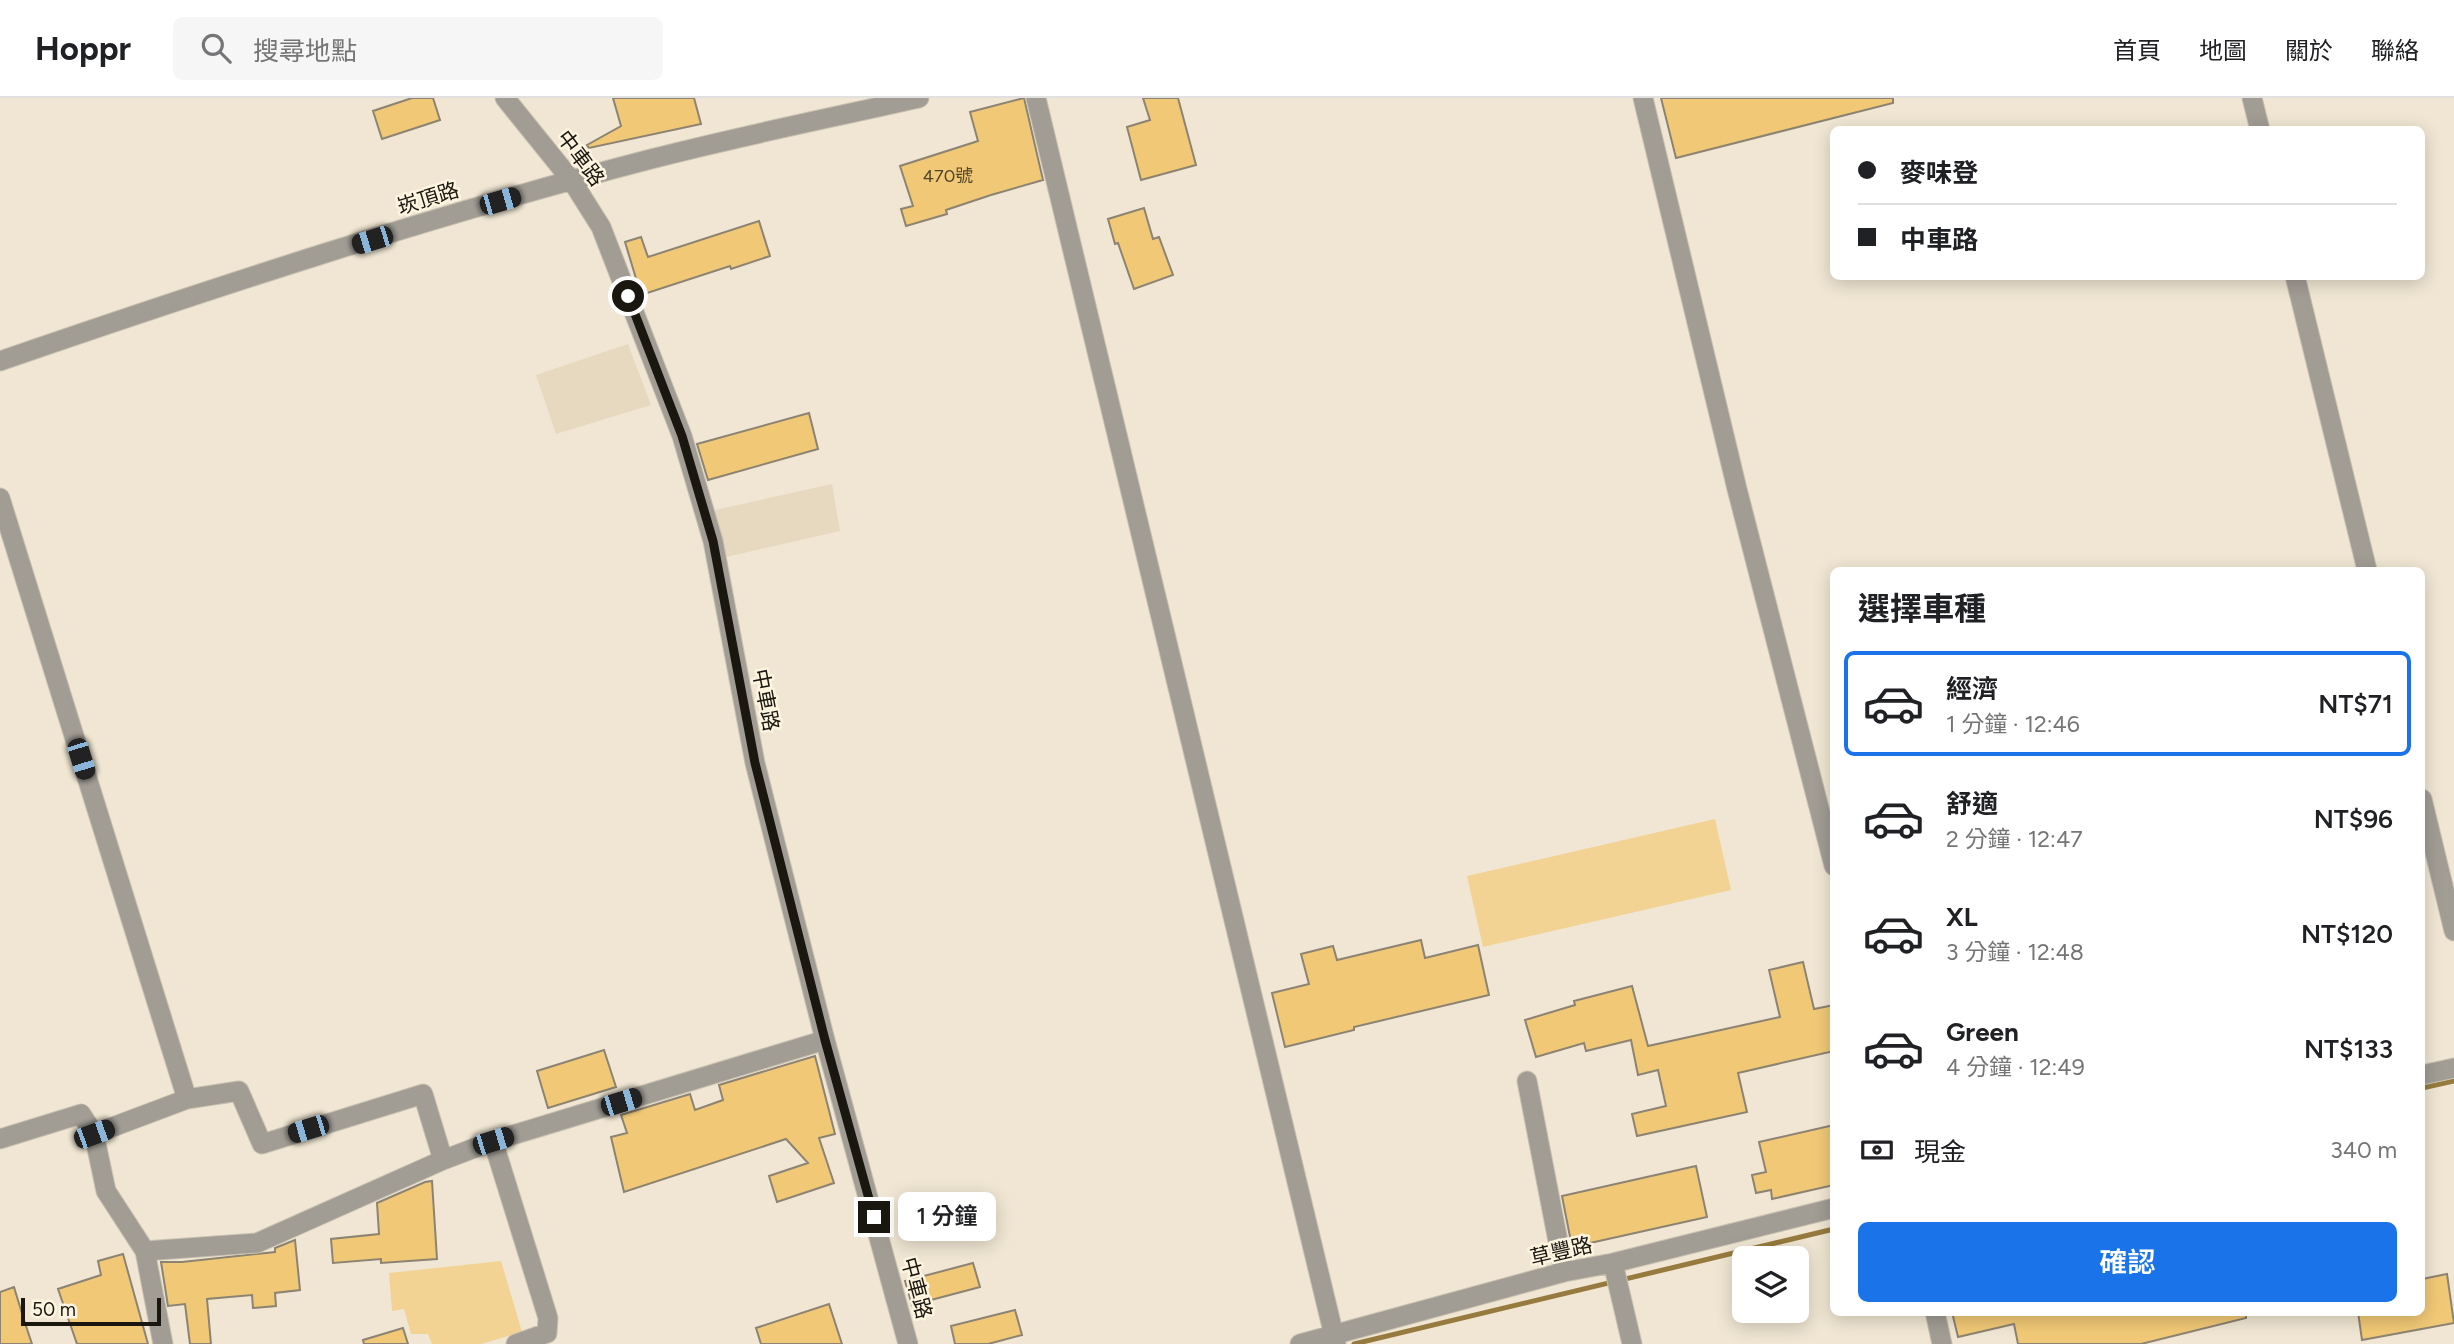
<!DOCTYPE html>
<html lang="zh-TW">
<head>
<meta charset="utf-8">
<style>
  :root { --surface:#fff; --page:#f6f6f6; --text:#202124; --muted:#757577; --line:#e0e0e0; --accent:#1a73e8 }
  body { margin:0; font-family:Figtree,"Noto Sans TC",sans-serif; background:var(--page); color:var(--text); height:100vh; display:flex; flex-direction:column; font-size:26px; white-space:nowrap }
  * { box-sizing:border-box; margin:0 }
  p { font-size:23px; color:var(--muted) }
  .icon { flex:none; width:38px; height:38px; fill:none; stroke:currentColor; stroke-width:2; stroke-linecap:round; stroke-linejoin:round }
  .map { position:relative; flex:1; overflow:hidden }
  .sheet { position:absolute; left:1830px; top:469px; width:595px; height:749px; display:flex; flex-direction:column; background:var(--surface); border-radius:10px; box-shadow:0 4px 18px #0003 }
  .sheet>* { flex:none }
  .banner { position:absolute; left:1830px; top:28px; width:595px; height:154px; border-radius:10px; box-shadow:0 4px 18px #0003; display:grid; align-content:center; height:154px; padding:0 28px; background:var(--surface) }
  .tools { position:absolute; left:1732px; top:1148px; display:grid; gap:14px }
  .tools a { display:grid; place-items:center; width:77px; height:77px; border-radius:10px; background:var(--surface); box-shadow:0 4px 18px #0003; font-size:35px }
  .scale { position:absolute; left:21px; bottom:18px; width:140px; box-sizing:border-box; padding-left:7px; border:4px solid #1a1710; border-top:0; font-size:19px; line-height:24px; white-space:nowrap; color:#1a1710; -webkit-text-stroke:5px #fdf4e0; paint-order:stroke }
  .end { position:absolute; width:32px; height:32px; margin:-16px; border:9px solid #1a1710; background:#fff; box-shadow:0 0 0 4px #fff }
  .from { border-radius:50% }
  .bubble { position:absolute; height:49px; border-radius:10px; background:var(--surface); box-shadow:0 4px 18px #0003; font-size:23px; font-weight:600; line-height:49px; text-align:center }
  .car { position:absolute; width:21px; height:42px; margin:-21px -10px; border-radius:9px; box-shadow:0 0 5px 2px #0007; background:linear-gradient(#222 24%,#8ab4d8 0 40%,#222 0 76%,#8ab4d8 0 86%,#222 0) }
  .banner b { display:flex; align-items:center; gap:24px; height:66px; font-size:26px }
  .banner b+b { border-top:2px solid var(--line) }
  .banner i { width:18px; height:18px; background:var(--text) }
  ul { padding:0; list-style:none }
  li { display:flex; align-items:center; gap:21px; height:105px; margin:0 14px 10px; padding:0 14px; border:4px solid transparent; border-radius:10px }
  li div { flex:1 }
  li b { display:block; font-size:26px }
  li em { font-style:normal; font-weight:600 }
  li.on { border-color:var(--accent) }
  li>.icon { width:63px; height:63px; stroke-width:1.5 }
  h2 { padding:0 28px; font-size:32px; line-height:84px }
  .pay { display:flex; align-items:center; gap:18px; height:77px; padding:0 28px; font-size:26px }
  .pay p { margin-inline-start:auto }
  .action { display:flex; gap:14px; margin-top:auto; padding:14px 28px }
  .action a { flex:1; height:80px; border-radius:10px; background:var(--accent); color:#fff; font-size:28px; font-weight:600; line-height:80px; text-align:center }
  header { display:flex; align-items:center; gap:42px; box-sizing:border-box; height:98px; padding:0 35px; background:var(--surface); border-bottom:2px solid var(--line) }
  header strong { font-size:33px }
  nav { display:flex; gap:38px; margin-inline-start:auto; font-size:24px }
  .search { width:490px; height:63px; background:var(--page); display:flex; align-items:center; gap:18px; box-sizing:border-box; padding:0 24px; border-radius:10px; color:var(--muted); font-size:26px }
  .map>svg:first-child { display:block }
  .built { fill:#e6d9bf }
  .green { fill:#f2d393 }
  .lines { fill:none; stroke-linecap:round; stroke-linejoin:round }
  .stream { stroke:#977b3e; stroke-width:5 }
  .building { fill:#f1c976; stroke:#8c8372; stroke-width:2 }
  .minor-casing { stroke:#c9c1b0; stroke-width:21 }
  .minor { stroke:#a19d95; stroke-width:19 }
  .route { stroke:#1a1710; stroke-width:9 }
  .labels { text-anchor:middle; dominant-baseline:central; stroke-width:5; stroke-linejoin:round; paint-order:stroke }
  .number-label { font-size:18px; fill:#50442a }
  .street-label { font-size:21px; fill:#1a1710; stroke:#fdf4e0 }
</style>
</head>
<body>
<header>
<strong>Hoppr</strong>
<div class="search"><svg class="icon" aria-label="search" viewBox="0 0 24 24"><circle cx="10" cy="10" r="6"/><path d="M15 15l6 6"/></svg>搜尋地點</div>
<nav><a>首頁</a><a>地圖</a><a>關於</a><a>聯絡</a></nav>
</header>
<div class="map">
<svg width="2454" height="1246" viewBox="0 0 2454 1246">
  <rect width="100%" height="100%" fill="#f0e6d3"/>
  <path class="built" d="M 628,246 L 651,307 L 556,336 L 536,277 Z
    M 832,386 L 840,433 L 726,459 L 711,413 Z"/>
  <path class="green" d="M 1715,721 L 1731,792 L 1483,849 L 1467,778 Z
    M 501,1163 L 522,1234 L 481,1246 L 432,1246 L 428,1236 L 411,1236 L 404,1211 L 392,1213 L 389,1175 Z"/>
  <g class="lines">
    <path class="stream" d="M 2422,990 L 2454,983
      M 1354,1246 L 1834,1131"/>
  </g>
  <path class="building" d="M 412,0 L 433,0 L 440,22 L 382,41 L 373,13 Z
    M 613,0 L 694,0 L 701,26 L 589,50 L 587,47 L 621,28 Z
    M 1024,0 L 1043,82 L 991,97 L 946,112 L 947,116 L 906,128 L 901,111 L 913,108 L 900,68 L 978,43 L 970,14 Z
    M 1143,0 L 1178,0 L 1196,67 L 1141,82 L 1127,29 L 1150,22 Z
    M 1661,0 L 1893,0 L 1893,5 L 1676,60 Z
    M 1144,110 L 1153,141 L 1159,139 L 1173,177 L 1134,191 L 1118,145 L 1115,146 L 1108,121 Z
    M 759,123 L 770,158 L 731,171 L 730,168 L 641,197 L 625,144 L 641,139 L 648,159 Z
    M 809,315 L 818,351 L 708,382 L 697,346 Z
    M 1421,842 L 1425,860 L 1478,847 L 1489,897 L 1354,929 L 1354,932 L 1285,949 L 1272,895 L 1309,886 L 1301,856 L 1333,848 L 1337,862 Z
    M 1803,864 L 1814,911 L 1834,907 L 1834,953 L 1738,975 L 1747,1014 L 1637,1038 L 1632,1016 L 1666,1008 L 1658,972 L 1638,977 L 1631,942 L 1586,953 L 1584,945 L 1536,959 L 1525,922 L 1575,907 L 1574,903 L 1632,888 L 1648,948 L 1780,919 L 1769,872 Z
    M 604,952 L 616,989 L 548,1010 L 537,973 Z
    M 815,958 L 835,1036 L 819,1040 L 834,1085 L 777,1104 L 769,1078 L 808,1065 L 786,1041 L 624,1094 L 611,1039 L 627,1035 L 621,1017 L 690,996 L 695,1012 L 723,1002 L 719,987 Z
    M 1834,1027 L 1834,1087 L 1772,1101 L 1771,1092 L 1756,1095 L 1752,1077 L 1766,1074 L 1759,1044 Z
    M 1696,1068 L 1707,1119 L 1572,1149 L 1562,1098 Z
    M 432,1083 L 437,1161 L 381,1165 L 381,1161 L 333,1165 L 331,1141 L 379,1136 L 377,1105 L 425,1084 Z
    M 295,1142 L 300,1192 L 275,1195 L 276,1208 L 253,1210 L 252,1197 L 207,1201 L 211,1246 L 190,1246 L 185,1206 L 168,1208 L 161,1164 L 182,1164 L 275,1154 L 275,1150 Z
    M 123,1156 L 148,1246 L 77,1246 L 58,1191 L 101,1177 L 98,1163 Z
    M 973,1165 L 980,1189 L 912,1207 L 905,1183 Z
    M 2447,1176 L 2454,1225 L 2362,1242 L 2358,1214 L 2422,1214 L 2422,1181 Z
    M 14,1189 L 24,1222 L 32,1246 L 0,1246 L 0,1194 Z
    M 829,1206 L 842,1246 L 761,1246 L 756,1230 Z
    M 1015,1212 L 1022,1237 L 988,1246 L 955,1246 L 951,1228 Z
    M 1952,1214 L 2246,1214 L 2246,1220 L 2141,1246 L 2018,1246 L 2014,1226 L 1958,1239 Z
    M 403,1230 L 408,1246 L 364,1246 L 363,1242 Z"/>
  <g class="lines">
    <defs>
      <path id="minor" d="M 505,0 L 572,83 L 601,129 L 682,338 L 713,443 L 755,665 L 825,942 L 908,1246
        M 1036,0 L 1336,1246
        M 1643,0 L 1737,391 L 1834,768
        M 2252,0 L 2260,32
        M 2295,178 L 2367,472
        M 0,263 C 215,189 431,118 651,61 C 740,38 830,20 919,0
        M 0,400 L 187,1001
        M 2422,701 L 2454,833
        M 2422,977 L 2454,970
        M 1527,983 L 1564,1174
        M 94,1036 L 106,1093 L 145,1153 L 163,1246
        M 0,1041 L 81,1016 L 94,1036 L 187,1001 L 239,993 L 262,1046 L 423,996 L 443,1062 L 493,1043 L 825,942
        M 493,1043 L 548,1220 L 547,1235 L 516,1246
        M 145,1153 L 257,1145 L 443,1062
        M 1613,1165 L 1632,1246
        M 1935,1214 L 1942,1246
        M 1300,1246 L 1564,1174 L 1613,1165 L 1834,1110"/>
    </defs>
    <use href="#minor" class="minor-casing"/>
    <use href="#minor" class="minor"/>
  </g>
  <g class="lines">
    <path class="route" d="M 628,198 L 682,338 L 713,443 L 755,665 L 825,942 L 874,1119"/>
  </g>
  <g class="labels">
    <g class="number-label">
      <text x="948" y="78">470號</text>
    </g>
    <g class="street-label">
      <text transform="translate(581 60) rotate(53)">中車路</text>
      <text transform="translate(428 100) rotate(-17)">崁頂路</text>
      <text transform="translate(766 602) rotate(79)">中車路</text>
      <text transform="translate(1561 1153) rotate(-13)">草豐路</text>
      <text transform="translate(917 1190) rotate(75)">中車路</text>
    </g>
  </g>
</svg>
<div class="tools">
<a><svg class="icon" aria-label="layers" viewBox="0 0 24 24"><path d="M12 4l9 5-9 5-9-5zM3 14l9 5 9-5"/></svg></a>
</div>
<div class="scale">50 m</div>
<i class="end from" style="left:628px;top:198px"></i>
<i class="end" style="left:874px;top:1119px"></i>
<div class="bubble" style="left:898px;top:1094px;width:98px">1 分鐘</div>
<i class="car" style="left:500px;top:103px;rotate:74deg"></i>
<i class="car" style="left:372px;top:142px;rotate:253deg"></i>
<i class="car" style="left:81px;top:661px;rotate:163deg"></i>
<i class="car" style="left:621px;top:1004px;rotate:73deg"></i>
<i class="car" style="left:308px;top:1031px;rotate:253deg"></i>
<i class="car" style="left:94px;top:1036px;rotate:70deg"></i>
<i class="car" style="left:493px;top:1043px;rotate:73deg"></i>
<div class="banner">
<b><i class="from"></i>麥味登</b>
<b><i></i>中車路</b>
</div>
<section class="sheet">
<h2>選擇車種</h2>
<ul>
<li class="on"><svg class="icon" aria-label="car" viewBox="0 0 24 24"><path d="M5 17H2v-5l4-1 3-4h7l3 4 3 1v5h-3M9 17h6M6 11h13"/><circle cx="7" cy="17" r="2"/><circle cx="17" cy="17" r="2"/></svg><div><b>經濟</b><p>1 分鐘 · 12:46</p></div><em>NT$71</em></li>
<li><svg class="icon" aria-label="car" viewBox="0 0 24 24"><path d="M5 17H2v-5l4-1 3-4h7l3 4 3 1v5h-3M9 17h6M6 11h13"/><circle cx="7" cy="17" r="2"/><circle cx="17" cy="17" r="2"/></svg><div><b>舒適</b><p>2 分鐘 · 12:47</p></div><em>NT$96</em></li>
<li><svg class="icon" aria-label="car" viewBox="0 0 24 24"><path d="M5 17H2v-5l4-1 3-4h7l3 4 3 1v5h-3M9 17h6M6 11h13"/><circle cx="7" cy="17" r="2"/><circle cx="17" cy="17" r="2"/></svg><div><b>XL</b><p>3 分鐘 · 12:48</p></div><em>NT$120</em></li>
<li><svg class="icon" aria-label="car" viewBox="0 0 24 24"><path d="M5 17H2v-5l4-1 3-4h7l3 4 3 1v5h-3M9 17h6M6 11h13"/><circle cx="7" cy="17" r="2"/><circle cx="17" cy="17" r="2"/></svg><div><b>Green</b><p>4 分鐘 · 12:49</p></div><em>NT$133</em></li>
</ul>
<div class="pay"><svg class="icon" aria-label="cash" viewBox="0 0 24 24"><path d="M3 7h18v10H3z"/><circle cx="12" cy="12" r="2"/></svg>現金<p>340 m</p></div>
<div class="action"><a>確認</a></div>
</section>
</div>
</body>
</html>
